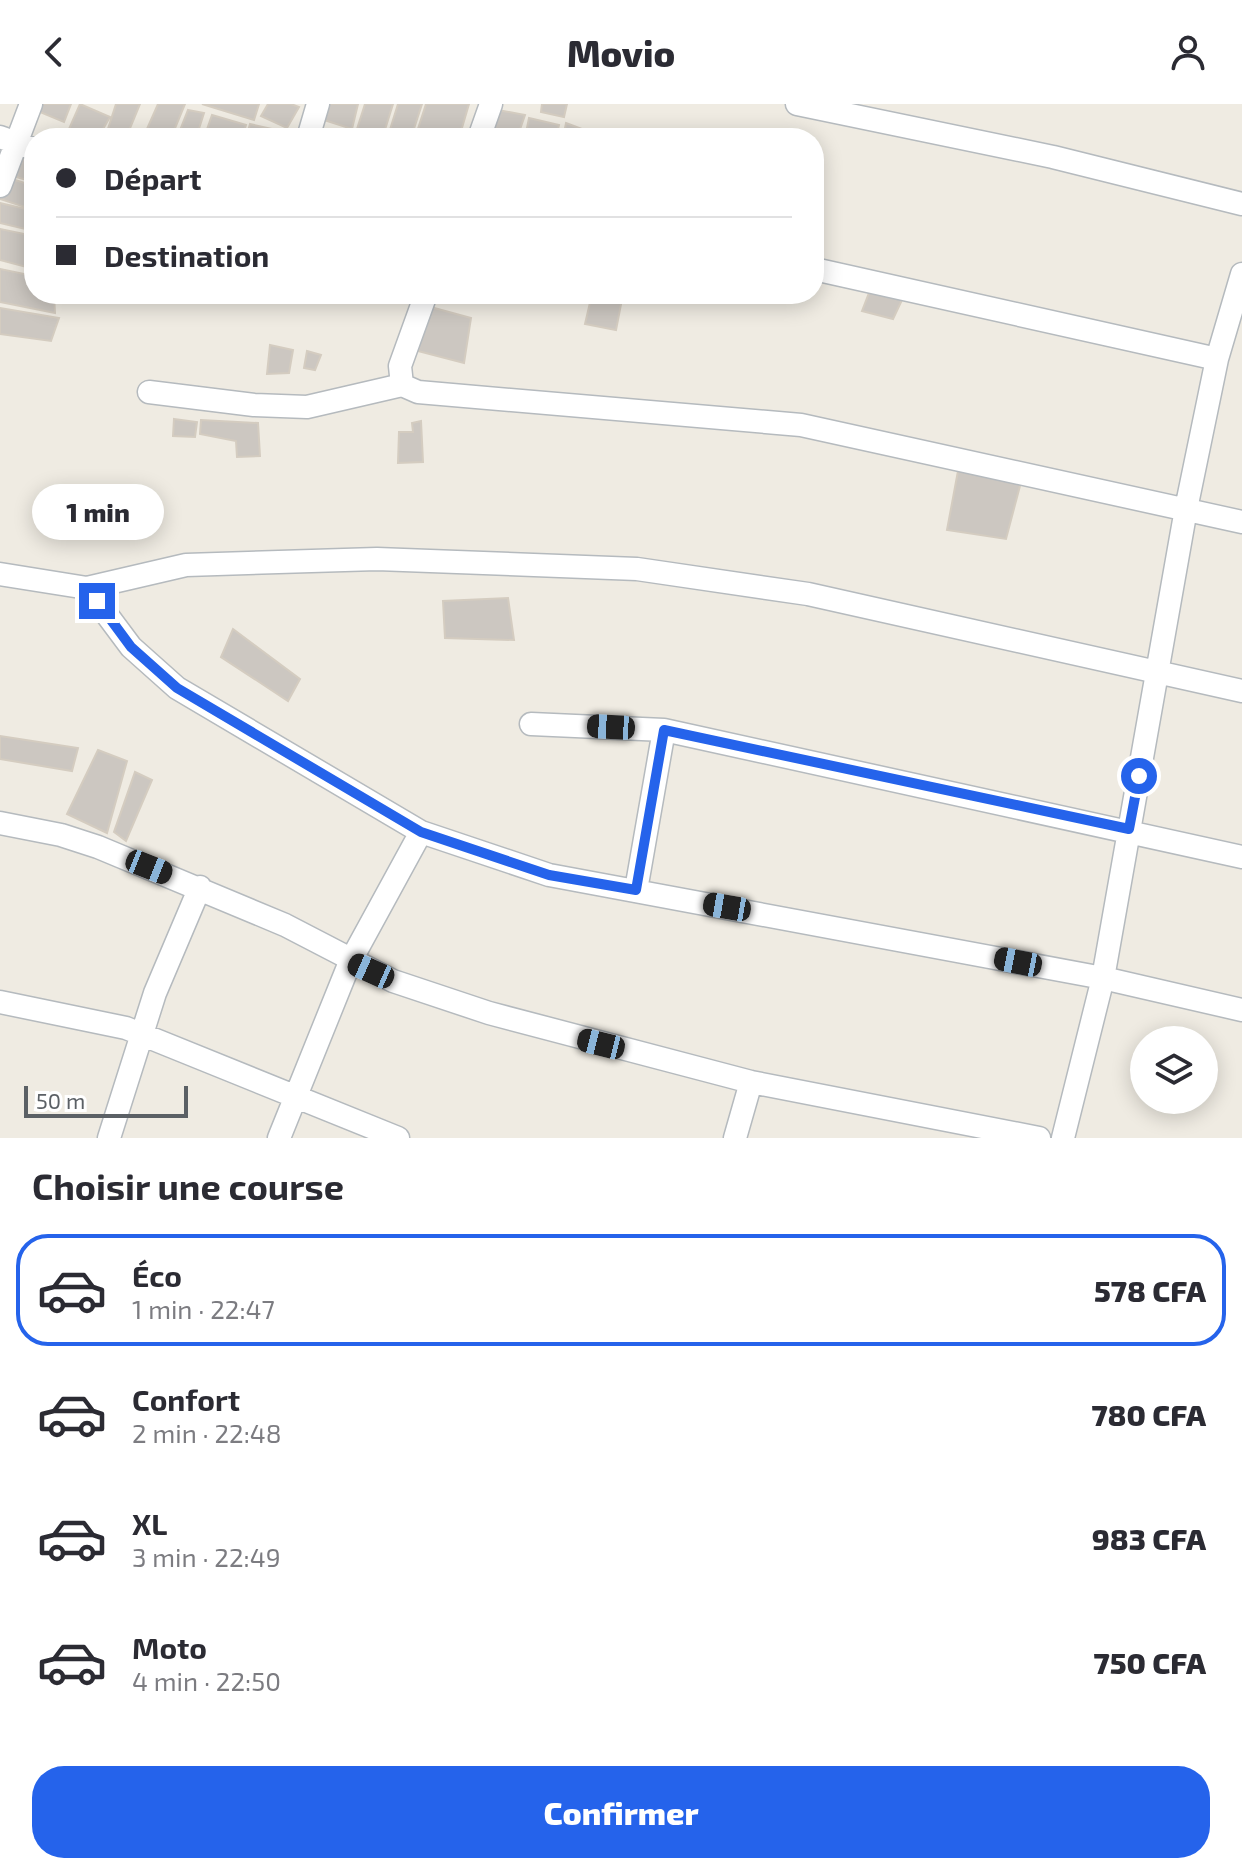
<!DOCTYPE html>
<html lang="fr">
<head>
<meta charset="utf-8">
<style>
  :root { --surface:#fff; --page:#f7f7f7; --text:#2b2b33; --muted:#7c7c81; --line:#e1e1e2; --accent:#2563eb }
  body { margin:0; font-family:"Exo 2",sans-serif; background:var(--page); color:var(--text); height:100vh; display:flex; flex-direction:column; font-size:30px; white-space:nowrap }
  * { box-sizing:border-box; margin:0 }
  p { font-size:26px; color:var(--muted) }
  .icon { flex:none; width:44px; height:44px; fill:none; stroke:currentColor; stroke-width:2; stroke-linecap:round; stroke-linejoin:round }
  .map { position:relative; height:1034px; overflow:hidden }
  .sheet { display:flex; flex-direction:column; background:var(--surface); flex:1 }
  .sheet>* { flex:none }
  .guide { position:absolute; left:24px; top:24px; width:800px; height:176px; border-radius:32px; box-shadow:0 4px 20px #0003; display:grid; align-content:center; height:176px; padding:0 32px; background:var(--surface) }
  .buttons { position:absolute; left:1130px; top:922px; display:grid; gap:16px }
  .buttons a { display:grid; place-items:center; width:88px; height:88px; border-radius:50%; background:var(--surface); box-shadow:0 4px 20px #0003; font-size:40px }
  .scale { position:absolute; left:24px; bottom:20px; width:164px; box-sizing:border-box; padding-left:8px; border:4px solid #5b6065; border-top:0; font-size:22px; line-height:28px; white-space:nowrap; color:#5b6065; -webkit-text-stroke:6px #fff; paint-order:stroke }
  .end { position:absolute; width:36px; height:36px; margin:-18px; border:10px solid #2563eb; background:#fff; box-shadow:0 0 0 4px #fff }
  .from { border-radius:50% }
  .bubble { position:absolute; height:56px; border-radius:28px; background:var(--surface); box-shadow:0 4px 20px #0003; font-size:26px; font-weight:800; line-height:56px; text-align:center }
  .car { position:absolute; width:24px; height:48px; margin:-24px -12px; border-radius:10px; box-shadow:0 0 6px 2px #0007; background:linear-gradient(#222 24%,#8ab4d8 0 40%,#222 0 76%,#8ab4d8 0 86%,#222 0) }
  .guide b { display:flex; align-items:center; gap:28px; height:76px; font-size:30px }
  .guide b+b { border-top:2px solid var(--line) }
  .guide i { width:20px; height:20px; background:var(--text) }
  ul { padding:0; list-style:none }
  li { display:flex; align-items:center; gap:24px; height:112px; margin:0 16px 12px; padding:0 16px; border:4px solid transparent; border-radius:32px }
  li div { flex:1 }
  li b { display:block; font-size:30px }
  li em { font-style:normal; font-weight:800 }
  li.on { border-color:var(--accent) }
  li>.icon { width:72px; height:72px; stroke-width:1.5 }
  h2 { padding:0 32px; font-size:36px; line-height:96px }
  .cta { display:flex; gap:16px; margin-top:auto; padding:16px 32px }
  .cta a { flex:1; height:92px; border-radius:32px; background:var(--accent); color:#fff; font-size:32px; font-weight:800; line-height:92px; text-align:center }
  header { display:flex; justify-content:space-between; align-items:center; height:104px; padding:0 32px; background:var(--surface); font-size:36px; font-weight:800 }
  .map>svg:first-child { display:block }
  .building { fill:#ccc7c1; stroke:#d4ccc0; stroke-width:2 }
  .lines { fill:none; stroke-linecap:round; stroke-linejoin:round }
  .street-casing { stroke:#b5babe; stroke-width:25 }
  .street { stroke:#fff; stroke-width:22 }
  .route { stroke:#2563eb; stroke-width:10 }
</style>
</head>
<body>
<header><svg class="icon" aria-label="back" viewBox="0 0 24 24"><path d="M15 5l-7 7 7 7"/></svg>Movio<svg class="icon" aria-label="person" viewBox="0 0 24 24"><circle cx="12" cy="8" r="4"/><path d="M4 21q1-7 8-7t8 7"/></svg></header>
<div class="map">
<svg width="1242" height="1034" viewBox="0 0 1242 1034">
  <rect width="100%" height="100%" fill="#efebe2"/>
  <path class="building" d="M 37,0 L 71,0 L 64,18 L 35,6 Z
    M 80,0 L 110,13 L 99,32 L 69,25 Z
    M 116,0 L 140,0 L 126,34 L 105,34 Z
    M 158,0 L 185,0 L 171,34 L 143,34 Z
    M 202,0 L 259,0 L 254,16 Z
    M 268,0 L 291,0 L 299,3 L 287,24 L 261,12 Z
    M 325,0 L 358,0 L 352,25 L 321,15 Z
    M 365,0 L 393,0 L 383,32 L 357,25 Z
    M 398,0 L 422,0 L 411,34 L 388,32 Z
    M 426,0 L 469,0 L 459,34 L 415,34 Z
    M 542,0 L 567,0 L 564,13 L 541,8 Z
    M 188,6 L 204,9 L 196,34 L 177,34 Z
    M 498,6 L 525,11 L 517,34 L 487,34 Z
    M 212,11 L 246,21 L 242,34 L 204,34 Z
    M 529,14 L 559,21 L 556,34 L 525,34 Z
    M 566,19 L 598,31 L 597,34 L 563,34 Z
    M 250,20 L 272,25 L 270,34 L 246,34 Z
    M 19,47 L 34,52 L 34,78 L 9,71 Z
    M 9,74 L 34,82 L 34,106 L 0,95 Z
    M 0,99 L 34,107 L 34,127 L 0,119 Z
    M 0,125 L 34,132 L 34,165 L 0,156 Z
    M 0,165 L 34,172 L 34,190 L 54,190 L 55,209 L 0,198 Z
    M 869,189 L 902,196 L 893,215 L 862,207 Z
    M 592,190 L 623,190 L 616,226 L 585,220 Z
    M 427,202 L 471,214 L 464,259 L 418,247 Z
    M 0,204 L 59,214 L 51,237 L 0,230 Z
    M 270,241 L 293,246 L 289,269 L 267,270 Z
    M 307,247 L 321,251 L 315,266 L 304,264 Z
    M 174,315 L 197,318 L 195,333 L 173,332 Z
    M 201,316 L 258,319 L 260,352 L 237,353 L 236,337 L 200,330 Z
    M 421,317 L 423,358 L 398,359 L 399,328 L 413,328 L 412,319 Z
    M 958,367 L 1021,378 L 1006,435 L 947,426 Z
    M 508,494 L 514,536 L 445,534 L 443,497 Z
    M 233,525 L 300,575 L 288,597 L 221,553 Z
    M 0,632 L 78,644 L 72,667 L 0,655 Z
    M 98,646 L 127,657 L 107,729 L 67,710 Z
    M 135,668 L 152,676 L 126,737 L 114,728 Z"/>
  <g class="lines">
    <defs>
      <path id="street" d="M 797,0 L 1053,53 L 1242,100
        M 0,33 L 34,45
        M 308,34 L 318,0
        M 479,34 L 491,0
        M 0,82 L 31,0
        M 814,165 L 1217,255
        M 402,281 L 400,262 L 426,190
        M 149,288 L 254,301 L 307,303 L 402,281 L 418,288 L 801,321 L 1242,418
        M 0,470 L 87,484 L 186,461 L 377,455 L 637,465 L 808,490 L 1242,587
        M 87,484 L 131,543 L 177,584 L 421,728 L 549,771 L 1103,874 L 1242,906
        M 531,620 L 664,626 L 1242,753
        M 0,719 L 61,731 L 98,743 L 285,821 L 393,877 L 489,909 L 751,978 L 1039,1034
        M 636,786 L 664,626
        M 0,898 L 126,924 L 398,1034
        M 109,1034 L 155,889 L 200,783
        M 279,1034 L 350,858 L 421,728
        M 735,1034 L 751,978
        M 1063,1034 L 1103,874 L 1186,405 L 1217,255 L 1242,170"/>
    </defs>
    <use href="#street" class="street-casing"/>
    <use href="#street" class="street"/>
  </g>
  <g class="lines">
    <path class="route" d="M 97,497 L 131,543 L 177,584 L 421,728 L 549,771 L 636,786 L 664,626 L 1129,725 L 1139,672"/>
  </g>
</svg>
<div class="buttons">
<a><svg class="icon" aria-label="layers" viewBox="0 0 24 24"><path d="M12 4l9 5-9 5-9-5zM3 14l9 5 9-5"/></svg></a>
</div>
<div class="scale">50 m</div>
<i class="end from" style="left:1139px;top:672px"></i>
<i class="end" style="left:97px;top:497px"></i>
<div class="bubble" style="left:32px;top:380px;width:132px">1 min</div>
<i class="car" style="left:611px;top:623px;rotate:273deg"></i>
<i class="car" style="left:149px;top:763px;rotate:112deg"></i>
<i class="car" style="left:727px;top:803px;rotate:280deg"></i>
<i class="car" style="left:1018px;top:858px;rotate:281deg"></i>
<i class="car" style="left:371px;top:867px;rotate:294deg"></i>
<i class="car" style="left:601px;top:940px;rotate:284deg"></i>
<div class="guide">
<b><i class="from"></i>Départ</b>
<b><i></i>Destination</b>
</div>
</div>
<section class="sheet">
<h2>Choisir une course</h2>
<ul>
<li class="on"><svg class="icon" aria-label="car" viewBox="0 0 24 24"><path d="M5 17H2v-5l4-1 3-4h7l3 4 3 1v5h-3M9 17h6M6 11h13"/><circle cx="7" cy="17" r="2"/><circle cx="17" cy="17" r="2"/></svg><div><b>Éco</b><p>1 min · 22:47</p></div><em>578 CFA</em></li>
<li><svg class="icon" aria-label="car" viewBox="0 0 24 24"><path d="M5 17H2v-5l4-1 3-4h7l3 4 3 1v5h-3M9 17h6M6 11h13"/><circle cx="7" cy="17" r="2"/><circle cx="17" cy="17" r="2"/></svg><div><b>Confort</b><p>2 min · 22:48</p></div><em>780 CFA</em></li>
<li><svg class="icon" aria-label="car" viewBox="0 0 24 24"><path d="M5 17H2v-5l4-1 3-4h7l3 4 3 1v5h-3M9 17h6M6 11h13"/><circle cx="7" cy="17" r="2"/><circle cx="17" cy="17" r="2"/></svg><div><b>XL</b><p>3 min · 22:49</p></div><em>983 CFA</em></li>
<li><svg class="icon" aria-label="car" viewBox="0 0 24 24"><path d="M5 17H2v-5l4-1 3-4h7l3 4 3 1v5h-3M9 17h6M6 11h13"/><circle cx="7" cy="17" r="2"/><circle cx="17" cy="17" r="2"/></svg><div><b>Moto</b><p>4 min · 22:50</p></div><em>750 CFA</em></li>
</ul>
<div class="cta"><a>Confirmer</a></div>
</section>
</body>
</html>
